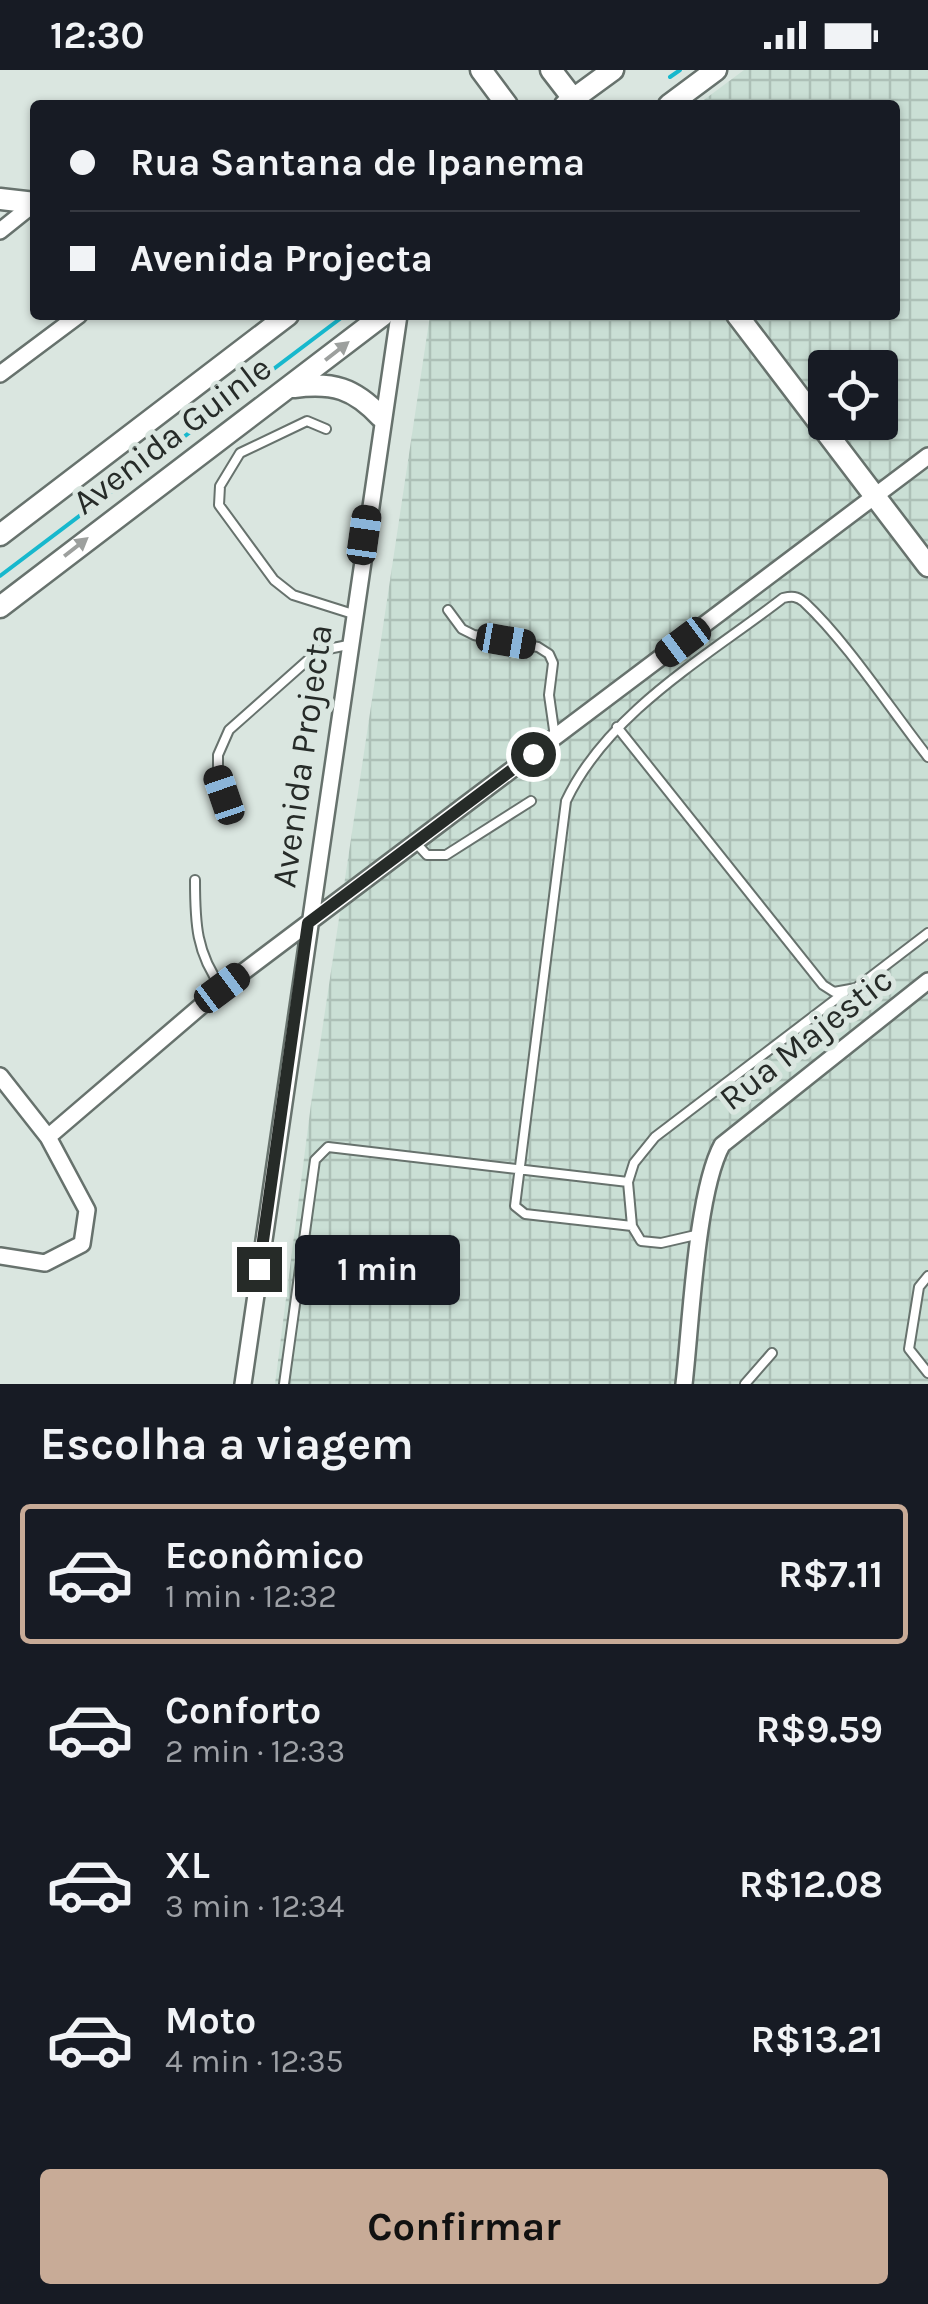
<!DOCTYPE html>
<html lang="pt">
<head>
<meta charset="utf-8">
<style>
  :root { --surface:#171b24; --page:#20242c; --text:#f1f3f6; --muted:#9ea1a6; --line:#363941; --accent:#c8ab97 }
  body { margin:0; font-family:Karla,sans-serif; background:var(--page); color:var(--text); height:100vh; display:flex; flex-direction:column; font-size:38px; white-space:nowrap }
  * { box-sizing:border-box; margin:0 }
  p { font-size:32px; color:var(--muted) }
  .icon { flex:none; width:55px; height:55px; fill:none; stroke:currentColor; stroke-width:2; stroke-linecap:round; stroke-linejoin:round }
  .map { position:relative; height:1314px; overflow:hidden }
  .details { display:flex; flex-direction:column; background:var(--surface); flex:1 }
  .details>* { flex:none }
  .hud { position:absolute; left:30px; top:30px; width:870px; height:220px; border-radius:10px; box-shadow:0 2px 8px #0004; display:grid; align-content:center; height:220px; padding:0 40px; background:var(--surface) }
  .fabs { position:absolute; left:808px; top:280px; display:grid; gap:20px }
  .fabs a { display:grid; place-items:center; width:90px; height:90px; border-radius:10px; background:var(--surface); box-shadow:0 2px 8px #0004; font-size:50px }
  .end { position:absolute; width:45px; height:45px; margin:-22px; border:12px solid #262b28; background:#fff; box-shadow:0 0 0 5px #fff }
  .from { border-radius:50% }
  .bubble { position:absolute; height:70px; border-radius:10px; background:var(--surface); box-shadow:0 2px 8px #0004; font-size:32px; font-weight:700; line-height:70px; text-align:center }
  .car { position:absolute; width:30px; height:60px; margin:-30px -15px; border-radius:12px; box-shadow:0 0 8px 2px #0007; background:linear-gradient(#222 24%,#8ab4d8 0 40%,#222 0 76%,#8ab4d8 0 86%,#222 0) }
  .hud b { display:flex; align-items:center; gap:35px; height:95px; font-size:38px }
  .hud b+b { border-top:2px solid var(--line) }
  .hud i { width:25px; height:25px; background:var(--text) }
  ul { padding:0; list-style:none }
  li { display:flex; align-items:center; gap:30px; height:140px; margin:0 20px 15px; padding:0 20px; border:5px solid transparent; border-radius:10px }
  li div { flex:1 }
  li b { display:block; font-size:38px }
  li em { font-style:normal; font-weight:700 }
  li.selected { border-color:var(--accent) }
  li>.icon { width:90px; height:90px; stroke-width:1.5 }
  h2 { padding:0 40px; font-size:45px; line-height:120px }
  .button { display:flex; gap:20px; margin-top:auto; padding:20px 40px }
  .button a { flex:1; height:115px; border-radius:10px; background:var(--accent); color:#111; font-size:40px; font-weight:700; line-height:115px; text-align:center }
  .status { display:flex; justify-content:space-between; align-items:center; height:70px; padding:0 50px; background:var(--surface); direction:ltr }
  .status svg { height:28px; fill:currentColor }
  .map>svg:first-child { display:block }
  .industrial { fill:url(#industrial-grid); fill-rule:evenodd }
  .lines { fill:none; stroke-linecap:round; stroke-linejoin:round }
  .stream { stroke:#17b8cd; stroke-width:4 }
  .service-casing { stroke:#67726d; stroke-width:12 }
  .minor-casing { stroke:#67726d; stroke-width:20 }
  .tertiary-casing { stroke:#67726d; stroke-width:25 }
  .service { stroke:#fff; stroke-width:8 }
  .minor { stroke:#fff; stroke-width:15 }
  .tertiary { stroke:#fff; stroke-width:20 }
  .oneway { fill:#9da09e }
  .route { stroke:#262b28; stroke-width:12 }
  .labels { text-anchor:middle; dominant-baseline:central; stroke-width:10; stroke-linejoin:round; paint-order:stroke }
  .street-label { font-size:35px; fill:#262b28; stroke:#dae6e0 }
</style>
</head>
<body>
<div class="status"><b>12:30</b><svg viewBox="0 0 49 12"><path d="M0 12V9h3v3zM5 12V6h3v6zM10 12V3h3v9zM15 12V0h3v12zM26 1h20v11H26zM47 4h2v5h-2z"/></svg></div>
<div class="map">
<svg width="928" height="1314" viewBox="0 0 928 1314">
  <defs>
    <pattern id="industrial-grid" width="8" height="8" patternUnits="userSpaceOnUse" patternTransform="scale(2.5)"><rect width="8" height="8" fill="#cadfd5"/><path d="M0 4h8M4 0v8" fill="none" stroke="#adc0b7"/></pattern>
  </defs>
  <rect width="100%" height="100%" fill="#dae6e0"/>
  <path class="industrial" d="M 744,0 L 928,0 L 928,1314 L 275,1314 L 311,1034 L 430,245 L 895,245 L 895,35 L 697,35 ZM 825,298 L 880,298 L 880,352 L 825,352 Z"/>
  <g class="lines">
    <path class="stream" d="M 670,7 L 680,0
      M 0,506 L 345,245"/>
    <defs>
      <path id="service" d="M 326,359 L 307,351 L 240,383 L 220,416 L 219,435 L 274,510 L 293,525 L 353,544
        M 448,540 L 462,559 L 474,565 L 538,577 L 549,584 L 553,593 L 549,625 L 555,667
        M 617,657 L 823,915 L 834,922 L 856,918 L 928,863
        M 231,744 L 218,706 L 218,685 L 229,660 L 318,581 L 348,575
        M 415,772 L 427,785 L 446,785 L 531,731
        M 195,810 C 195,853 196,883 222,918
        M 628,1112 L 634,1093 L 655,1067 L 844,923
        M 632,1156 L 525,1144 L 515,1136 L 566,731 C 608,642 708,586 783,528 C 792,526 797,526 804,532 C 847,572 891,640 928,687
        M 928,1206 L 919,1217 L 909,1279 L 928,1303
        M 284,1314 L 315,1090 L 328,1077 L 628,1112 L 632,1156 L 641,1171 L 661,1173 L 700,1164
        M 745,1314 L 772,1283"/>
      <path id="minor" d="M 0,161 L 35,133
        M 0,304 L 79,245
        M 0,1006 L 48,1067 L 87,1140 L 82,1174 L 45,1193 L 0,1186
        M 48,1067 L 222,918 L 928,386
        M 243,1314 L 399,245
        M 684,1314 C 691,1255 696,1123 722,1075 L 928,911"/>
      <path id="tertiary" d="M 481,0 L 507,35
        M 551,0 L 578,35
        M 565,35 L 613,0
        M 669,35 L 716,0
        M 0,129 L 35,133
        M 737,245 L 928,496
        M 294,317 C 333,312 354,318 381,347
        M 0,465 L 288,245
        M 0,537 L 383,245"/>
    </defs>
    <use href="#service" class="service-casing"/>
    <use href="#minor" class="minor-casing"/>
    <use href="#tertiary" class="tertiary-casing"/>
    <use href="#service" class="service"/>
    <use href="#minor" class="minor"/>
    <use href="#tertiary" class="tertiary"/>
  </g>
  <defs><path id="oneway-solid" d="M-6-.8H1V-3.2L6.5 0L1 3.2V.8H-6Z" transform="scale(2.5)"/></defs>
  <g class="oneway">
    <use href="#oneway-solid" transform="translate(337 281) rotate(-38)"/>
    <use href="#oneway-solid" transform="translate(76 477) rotate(-38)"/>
  </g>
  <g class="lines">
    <path class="route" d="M 259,1199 L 308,853 L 533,684"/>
  </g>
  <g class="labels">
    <g class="street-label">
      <text transform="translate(172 365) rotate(-37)">Avenida Guinle</text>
      <text transform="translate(302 686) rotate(-82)">Avenida Projecta</text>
      <text transform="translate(806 969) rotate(-38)">Rua Majestic</text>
    </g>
  </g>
</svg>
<div class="fabs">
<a><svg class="icon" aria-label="locate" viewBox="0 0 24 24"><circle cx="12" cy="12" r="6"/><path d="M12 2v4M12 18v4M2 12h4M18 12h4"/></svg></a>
</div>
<i class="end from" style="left:533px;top:684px"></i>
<i class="end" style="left:259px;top:1199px"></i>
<div class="bubble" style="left:295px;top:1165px;width:165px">1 min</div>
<i class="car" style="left:364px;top:465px;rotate:8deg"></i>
<i class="car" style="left:506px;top:571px;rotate:100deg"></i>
<i class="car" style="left:683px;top:572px;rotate:233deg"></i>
<i class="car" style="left:224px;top:725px;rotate:341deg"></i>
<i class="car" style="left:222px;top:918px;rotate:53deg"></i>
<div class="hud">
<b><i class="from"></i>Rua Santana de Ipanema</b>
<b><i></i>Avenida Projecta</b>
</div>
</div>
<section class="details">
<h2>Escolha a viagem</h2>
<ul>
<li class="selected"><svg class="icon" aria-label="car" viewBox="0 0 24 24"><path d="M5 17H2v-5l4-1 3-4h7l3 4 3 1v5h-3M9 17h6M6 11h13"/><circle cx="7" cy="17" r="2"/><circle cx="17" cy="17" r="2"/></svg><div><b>Econômico</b><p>1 min · 12:32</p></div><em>R$7.11</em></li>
<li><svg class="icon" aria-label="car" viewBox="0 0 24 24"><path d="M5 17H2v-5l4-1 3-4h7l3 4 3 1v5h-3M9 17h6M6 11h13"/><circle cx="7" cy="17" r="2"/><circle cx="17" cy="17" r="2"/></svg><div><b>Conforto</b><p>2 min · 12:33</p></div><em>R$9.59</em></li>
<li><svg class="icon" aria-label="car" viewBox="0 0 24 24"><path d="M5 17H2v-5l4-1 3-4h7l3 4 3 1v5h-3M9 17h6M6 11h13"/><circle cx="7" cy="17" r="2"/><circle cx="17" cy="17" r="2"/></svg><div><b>XL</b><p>3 min · 12:34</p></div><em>R$12.08</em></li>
<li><svg class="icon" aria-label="car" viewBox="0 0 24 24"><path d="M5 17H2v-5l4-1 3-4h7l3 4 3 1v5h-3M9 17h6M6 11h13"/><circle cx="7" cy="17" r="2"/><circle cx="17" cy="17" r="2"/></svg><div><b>Moto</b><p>4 min · 12:35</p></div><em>R$13.21</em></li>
</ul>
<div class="button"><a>Confirmar</a></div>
</section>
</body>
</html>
